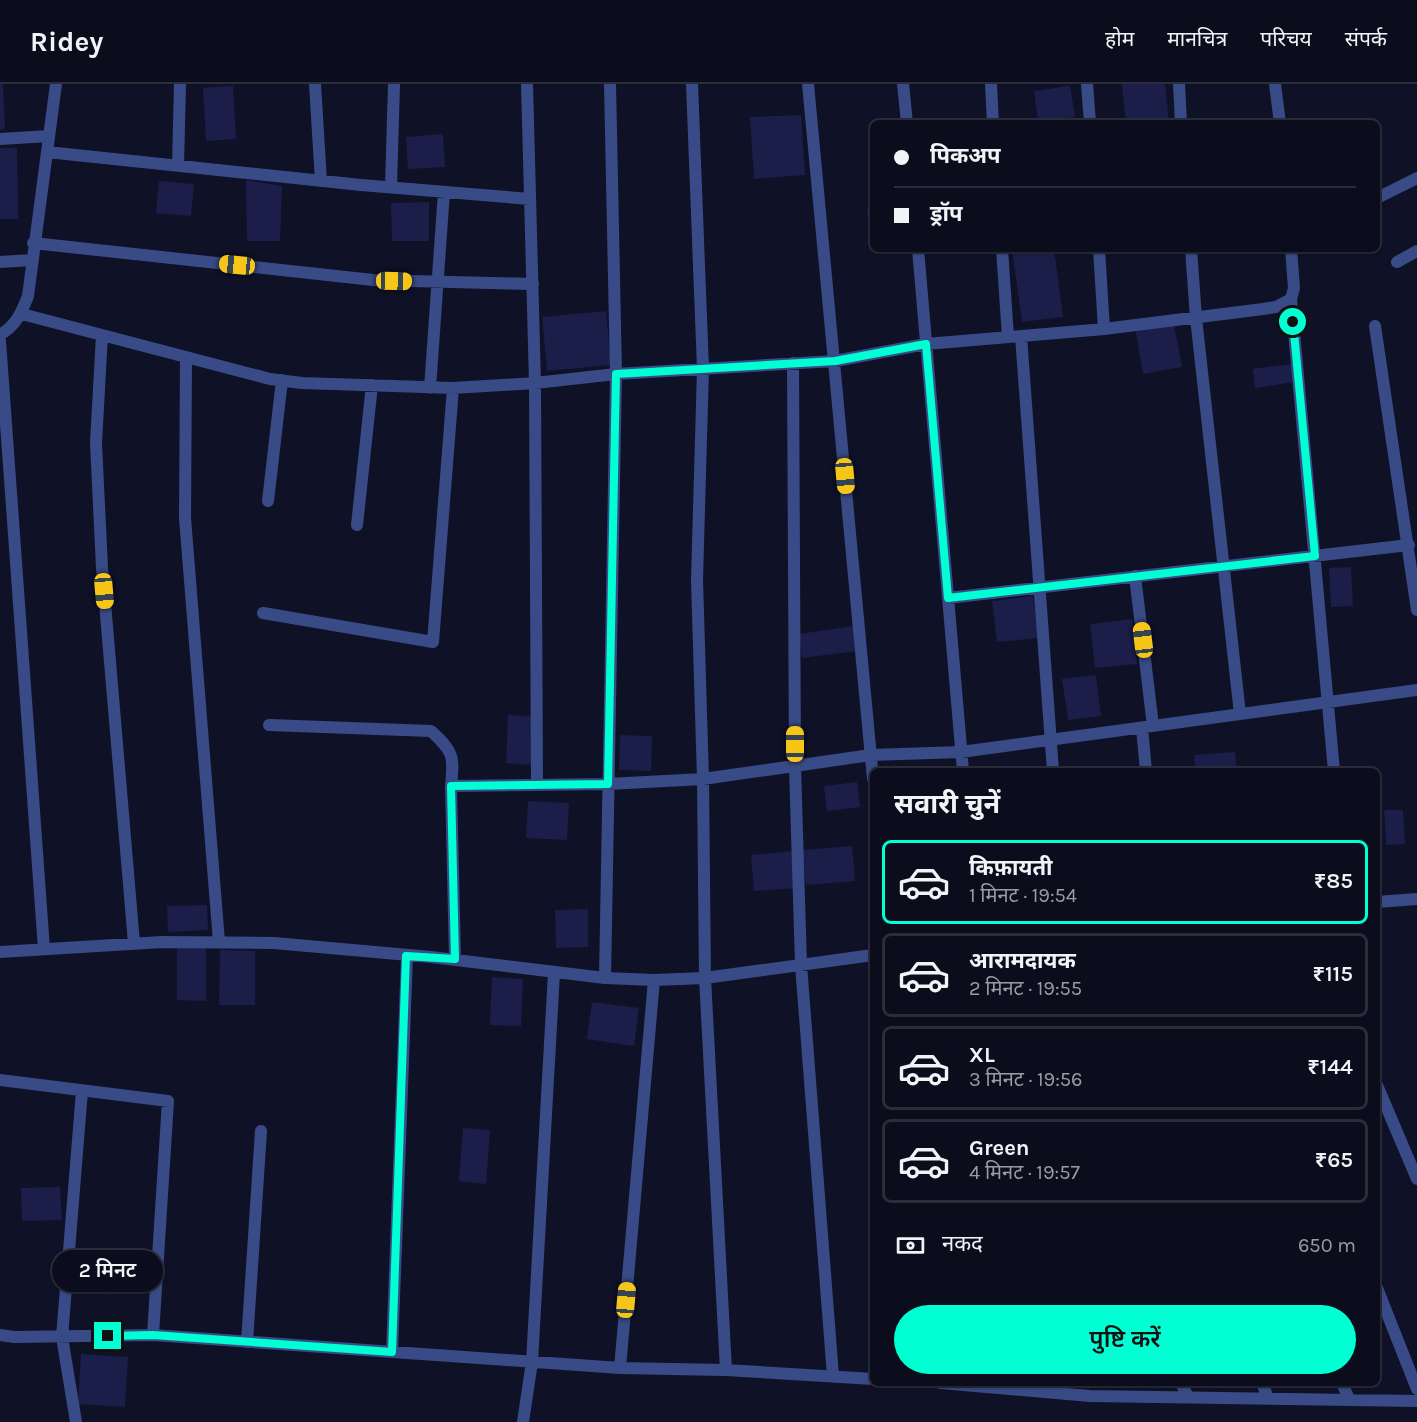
<!DOCTYPE html>
<html lang="hi">
<head>
<meta charset="utf-8">
<style>
  :root { --surface:#0b0d1d; --page:#141626; --text:#f1f3f6; --muted:#9a9ca4; --line:#2b2d3b; --accent:#01ffd4 }
  body { margin:0; font-family:Karla,"Noto Sans Devanagari",sans-serif; background:var(--page); color:var(--text); height:100vh; display:flex; flex-direction:column; font-size:22px; white-space:nowrap }
  * { box-sizing:border-box; margin:0 }
  p { font-size:20px; color:var(--muted) }
  .icon { flex:none; width:33px; height:33px; fill:none; stroke:currentColor; stroke-width:2; stroke-linecap:round; stroke-linejoin:round }
  .map { position:relative; flex:1; overflow:hidden }
  .drawer { position:absolute; left:870px; top:684px; width:510px; height:618px; display:flex; flex-direction:column; background:var(--surface); border-radius:9px; box-shadow:0 2px 4px #0004,0 0 0 2px var(--line) }
  .drawer>* { flex:none }
  .hud { position:absolute; left:870px; top:36px; width:510px; height:132px; border-radius:9px; box-shadow:0 2px 4px #0004,0 0 0 2px var(--line); display:grid; align-content:center; height:132px; padding:0 24px; background:var(--surface) }
  .end { position:absolute; width:27px; height:27px; margin:-14px; border:8px solid #01ffd4; background:#111; box-shadow:0 0 0 3px #111 }
  .from { border-radius:50% }
  .bubble { position:absolute; height:42px; border-radius:21px; background:var(--surface); box-shadow:0 2px 4px #0004,0 0 0 2px var(--line); font-size:20px; font-weight:600; line-height:42px; text-align:center }
  .car { position:absolute; width:18px; height:36px; margin:-18px -9px; border-radius:8px; box-shadow:0 0 4px 2px #0007; background:linear-gradient(#f5c518 24%,#345 0 40%,#f5c518 0 76%,#345 0 86%,#f5c518 0) }
  .hud b { display:flex; align-items:center; gap:21px; height:57px; font-size:22px }
  .hud b+b { border-top:2px solid var(--line) }
  .hud i { width:15px; height:15px; background:var(--text) }
  ul { padding:0; list-style:none }
  li { display:flex; align-items:center; gap:18px; height:84px; margin:0 12px 9px; padding:0 12px; border:3px solid var(--line); border-radius:9px }
  li div { flex:1 }
  li b { display:block; font-size:22px }
  li em { font-style:normal; font-weight:600 }
  li.current { border-color:var(--accent) }
  li>.icon { width:54px; height:54px; stroke-width:1.5 }
  h2 { padding:0 24px; font-size:27px; line-height:72px }
  .pay { display:flex; align-items:center; gap:15px; height:66px; padding:0 24px; font-size:22px }
  .pay p { margin-inline-start:auto }
  .cta { display:flex; gap:12px; margin-top:auto; padding:12px 24px }
  .cta a { flex:1; height:69px; border-radius:36px; background:var(--accent); color:#111; font-size:24px; font-weight:600; line-height:69px; text-align:center }
  header { display:flex; align-items:center; gap:36px; box-sizing:border-box; height:84px; padding:0 30px; background:var(--surface); border-bottom:2px solid var(--line) }
  header strong { font-size:28px }
  nav { display:flex; gap:33px; margin-inline-start:auto; font-size:21px }
  .map>svg:first-child { display:block }
  .building { fill:#1b1e49 }
  .lines { fill:none; stroke-linecap:round; stroke-linejoin:round }
  .street { stroke:#394b87; stroke-width:12 }
  .route { stroke:#01ffd4; stroke-width:8 }
</style>
</head>
<body>
<header>
<strong>Ridey</strong>
<nav><a>होम</a><a>मानचित्र</a><a>परिचय</a><a>संपर्क</a></nav>
</header>
<div class="map">
<svg width="1417" height="1338" viewBox="0 0 1417 1338">
  <rect width="100%" height="100%" fill="#0f1127"/>
  <path class="building" d="M 0,0 L 3,0 L 5,45 L 0,46 Z
    M 1122,0 L 1165,0 L 1169,39 L 1126,39 Z
    M 233,2 L 236,55 L 206,57 L 203,4 Z
    M 1070,2 L 1075,33 L 1038,38 L 1034,7 Z
    M 801,31 L 805,91 L 754,95 L 750,33 Z
    M 443,50 L 445,83 L 408,85 L 406,53 Z
    M 0,64 L 17,64 L 18,135 L 0,135 Z
    M 246,96 L 282,102 L 280,157 L 247,157 Z
    M 159,97 L 194,100 L 191,132 L 156,129 Z
    M 429,118 L 429,157 L 392,157 L 391,119 Z
    M 873,123 L 873,140 L 869,141 L 867,124 Z
    M 1012,165 L 1054,165 L 1063,233 L 1022,238 Z
    M 606,227 L 611,281 L 547,287 L 542,233 Z
    M 1173,236 L 1182,283 L 1143,290 L 1135,243 Z
    M 1292,280 L 1294,298 L 1255,304 L 1253,285 Z
    M 1351,483 L 1353,522 L 1331,523 L 1329,484 Z
    M 1033,512 L 1038,554 L 997,558 L 992,517 Z
    M 1132,535 L 1137,580 L 1095,584 L 1090,540 Z
    M 854,542 L 857,567 L 802,574 L 799,550 Z
    M 1096,591 L 1101,632 L 1068,636 L 1062,595 Z
    M 508,631 L 536,633 L 533,681 L 506,679 Z
    M 620,651 L 652,652 L 651,687 L 619,686 Z
    M 1235,668 L 1237,687 L 1195,687 L 1194,671 Z
    M 857,698 L 860,723 L 827,727 L 824,702 Z
    M 528,717 L 569,719 L 567,756 L 526,754 Z
    M 1384,726 L 1403,726 L 1405,760 L 1386,761 Z
    M 852,762 L 855,797 L 806,801 L 803,766 Z
    M 793,767 L 796,804 L 754,807 L 751,771 Z
    M 207,821 L 208,846 L 168,848 L 167,822 Z
    M 588,825 L 588,863 L 556,864 L 555,826 Z
    M 177,864 L 206,864 L 206,917 L 177,916 Z
    M 220,866 L 255,867 L 255,921 L 219,921 Z
    M 492,893 L 523,895 L 521,942 L 490,941 Z
    M 592,918 L 639,924 L 634,962 L 587,955 Z
    M 463,1044 L 490,1046 L 486,1100 L 459,1097 Z
    M 60,1103 L 62,1136 L 22,1137 L 21,1104 Z
    M 74,1174 L 111,1180 L 106,1211 L 69,1204 Z
    M 81,1270 L 128,1273 L 125,1323 L 78,1320 Z"/>
  <g class="lines">
    <path class="street" d="M 315,0 L 321,97
      M 527,0 L 535,299 L 537,699
      M 692,0 L 703,285 L 697,496 L 703,695 L 705,894 L 726,1286
      M 808,0 L 873,695
      M 903,0 L 907,39
      M 991,0 L 993,39
      M 1087,0 L 1090,39
      M 1179,0 L 1181,39
      M 1275,0 L 1280,39
      M 0,55 L 49,52
      M 47,68 L 361,101 L 530,115
      M 178,82 L 180,0
      M 391,103 L 394,0
      M 1377,114 L 1417,94
      M 33,159 L 373,196 L 533,200
      M 918,165 L 963,687
      M 1002,165 L 1008,253
      M 1099,165 L 1104,245
      M 1191,165 L 1196,234 L 1240,630
      M 0,178 L 32,176
      M 1397,178 L 1417,167
      M 1291,215 L 1334,687
      M 22,230 L 270,295 L 302,299 L 453,304 L 535,299 L 616,290 L 835,277 L 926,260 L 1104,245 L 1263,225 L 1276,223 L 1291,215 L 1294,204 L 1291,165
      M 1375,242 L 1417,526
      M 0,251 C 16,241 21,230 28,212 L 56,0
      M 102,251 L 96,359 L 102,484 L 134,859
      M 1021,252 L 1053,687
      M 0,257 L 44,865
      M 186,273 L 185,434 L 219,858
      M 793,279 L 795,682 L 801,881 L 833,1292
      M 430,304 L 444,108
      M 268,417 L 282,296
      M 357,441 L 372,301
      M 1135,492 L 1153,642
      M 948,514 L 1409,461
      M 263,529 L 433,558 L 453,304
      M 269,641 L 431,647 C 454,668 454,672 451,702 L 455,875
      M 1142,644 L 1146,687
      M 451,702 L 608,700 L 703,695 L 871,671 L 961,668 L 1417,606
      M 1377,818 L 1417,815
      M 0,868 L 162,858 L 274,859 L 431,873 L 605,894 L 654,896 L 705,894 L 873,871
      M 605,894 L 616,290 L 610,0
      M 0,996 L 168,1017 L 153,1251
      M 1377,1001 L 1417,1095
      M 1377,1204 L 1417,1305
      M 0,1251 L 14,1253 L 153,1251 L 620,1284 L 726,1286 L 873,1295
      M 247,1258 L 261,1047
      M 392,1268 L 407,872
      M 620,1284 L 654,896
      M 940,1299 L 1090,1312 L 1417,1317
      M 1181,1299 L 1188,1313
      M 1262,1299 L 1268,1314
      M 1342,1299 L 1349,1315
      M 76,1338 L 62,1253 L 82,1007
      M 523,1338 L 532,1278 L 554,889"/>
  </g>
  <g class="lines">
    <path class="route" d="M 108,1252 L 153,1251 L 392,1268 L 406,872 L 455,875 L 451,702 L 608,700 L 616,290 L 835,277 L 926,260 L 948,514 L 1315,472 L 1293,238"/>
  </g>
</svg>
<i class="end from" style="left:1293px;top:238px"></i>
<i class="end" style="left:108px;top:1252px"></i>
<div class="bubble" style="left:52px;top:1166px;width:111px">2 मिनट</div>
<i class="car" style="left:237px;top:181px;rotate:276deg"></i>
<i class="car" style="left:394px;top:197px;rotate:91deg"></i>
<i class="car" style="left:845px;top:392px;rotate:175deg"></i>
<i class="car" style="left:104px;top:507px;rotate:175deg"></i>
<i class="car" style="left:1143px;top:556px;rotate:353deg"></i>
<i class="car" style="left:795px;top:660px;rotate:0deg"></i>
<i class="car" style="left:626px;top:1216px;rotate:5deg"></i>
<div class="hud">
<b><i class="from"></i>पिकअप</b>
<b><i></i>ड्रॉप</b>
</div>
<section class="drawer">
<h2>सवारी चुनें</h2>
<ul>
<li class="current"><svg class="icon" aria-label="car" viewBox="0 0 24 24"><path d="M5 17H2v-5l4-1 3-4h7l3 4 3 1v5h-3M9 17h6M6 11h13"/><circle cx="7" cy="17" r="2"/><circle cx="17" cy="17" r="2"/></svg><div><b>किफ़ायती</b><p>1 मिनट · 19:54</p></div><em>₹85</em></li>
<li><svg class="icon" aria-label="car" viewBox="0 0 24 24"><path d="M5 17H2v-5l4-1 3-4h7l3 4 3 1v5h-3M9 17h6M6 11h13"/><circle cx="7" cy="17" r="2"/><circle cx="17" cy="17" r="2"/></svg><div><b>आरामदायक</b><p>2 मिनट · 19:55</p></div><em>₹115</em></li>
<li><svg class="icon" aria-label="car" viewBox="0 0 24 24"><path d="M5 17H2v-5l4-1 3-4h7l3 4 3 1v5h-3M9 17h6M6 11h13"/><circle cx="7" cy="17" r="2"/><circle cx="17" cy="17" r="2"/></svg><div><b>XL</b><p>3 मिनट · 19:56</p></div><em>₹144</em></li>
<li><svg class="icon" aria-label="car" viewBox="0 0 24 24"><path d="M5 17H2v-5l4-1 3-4h7l3 4 3 1v5h-3M9 17h6M6 11h13"/><circle cx="7" cy="17" r="2"/><circle cx="17" cy="17" r="2"/></svg><div><b>Green</b><p>4 मिनट · 19:57</p></div><em>₹65</em></li>
</ul>
<div class="pay"><svg class="icon" aria-label="cash" viewBox="0 0 24 24"><path d="M3 7h18v10H3z"/><circle cx="12" cy="12" r="2"/></svg>नकद<p>650 m</p></div>
<div class="cta"><a>पुष्टि करें</a></div>
</section>
</div>
</body>
</html>
